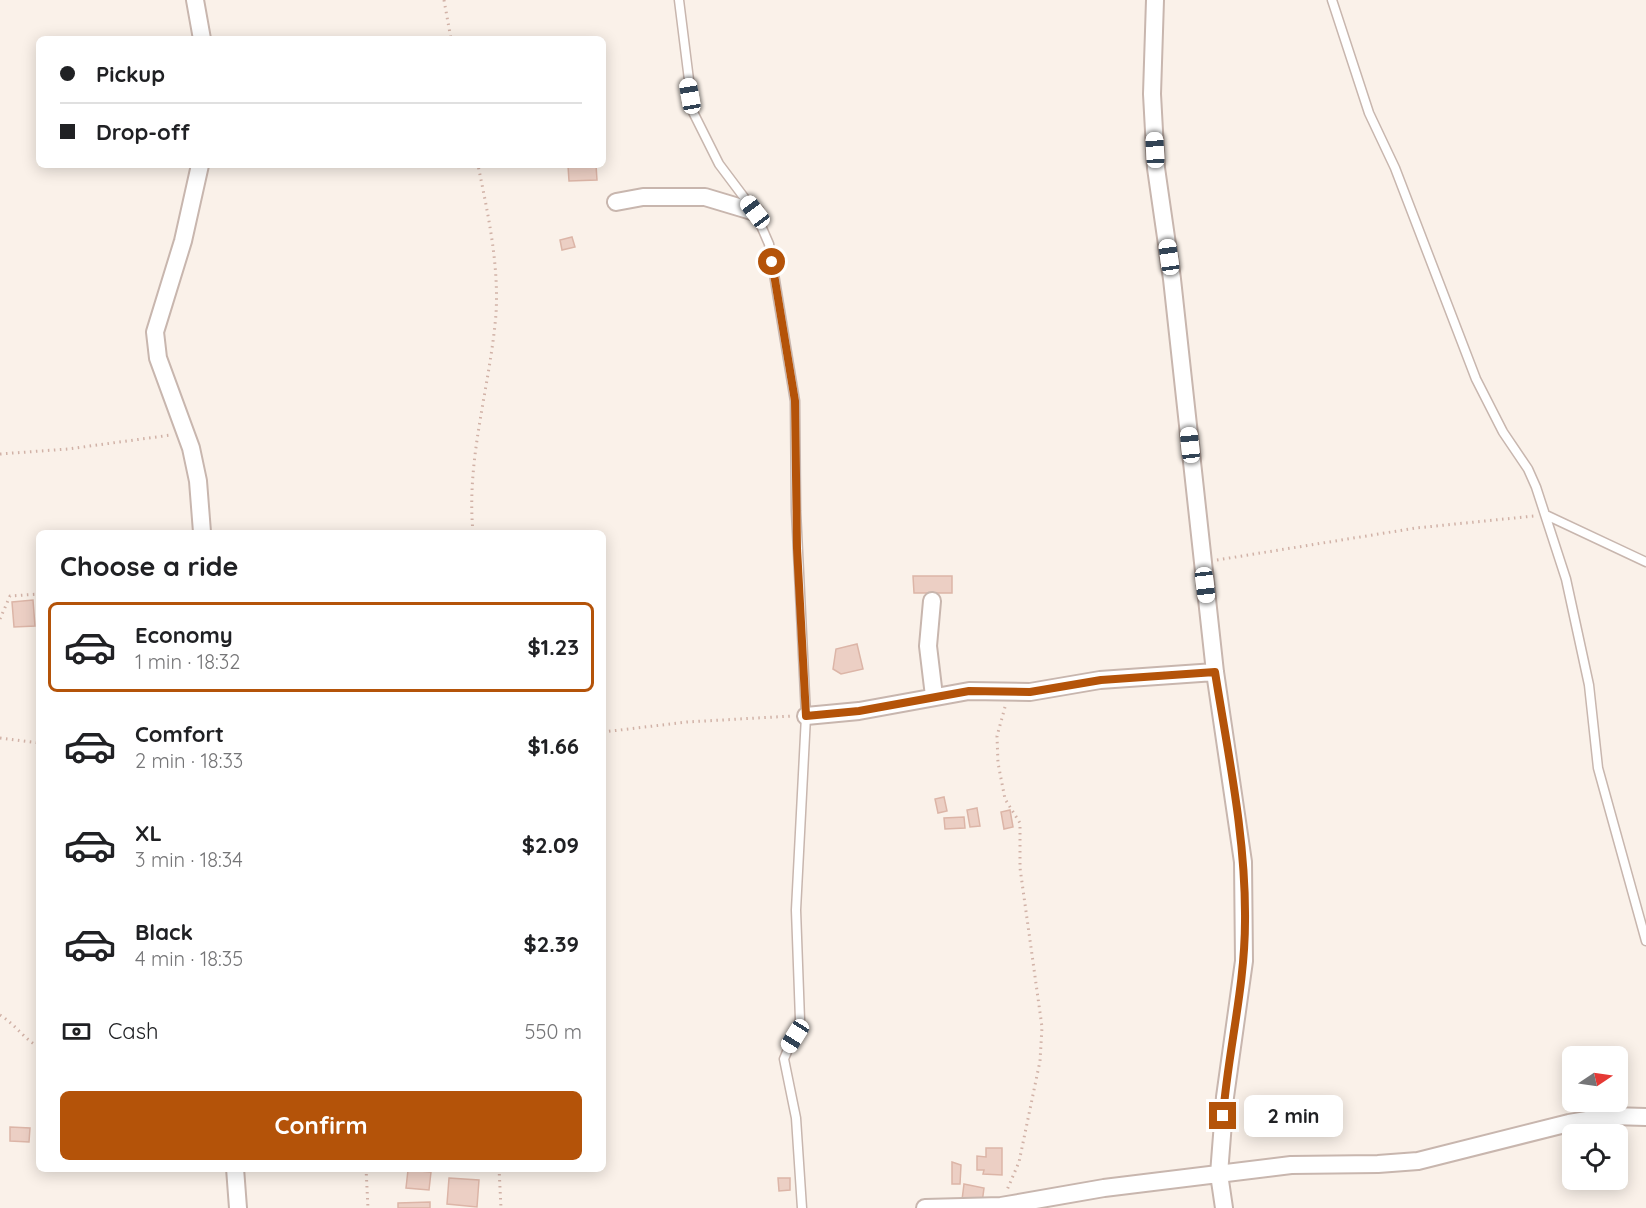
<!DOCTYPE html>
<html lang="en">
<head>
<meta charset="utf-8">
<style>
  :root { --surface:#fff; --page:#f6f6f6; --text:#202124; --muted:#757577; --line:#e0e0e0; --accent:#b45309 }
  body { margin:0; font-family:Quicksand,sans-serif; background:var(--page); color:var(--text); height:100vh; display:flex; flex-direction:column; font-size:22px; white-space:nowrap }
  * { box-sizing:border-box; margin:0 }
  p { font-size:20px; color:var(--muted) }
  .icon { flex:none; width:33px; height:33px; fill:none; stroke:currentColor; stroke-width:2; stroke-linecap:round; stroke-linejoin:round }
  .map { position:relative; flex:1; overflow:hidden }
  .panel { position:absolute; left:36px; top:530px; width:570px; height:642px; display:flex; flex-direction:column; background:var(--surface); border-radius:9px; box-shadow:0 3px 15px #0003 }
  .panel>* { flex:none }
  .top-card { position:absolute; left:36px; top:36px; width:570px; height:132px; border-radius:9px; box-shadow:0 3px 15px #0003; display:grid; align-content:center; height:132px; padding:0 24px; background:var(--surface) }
  .needle { width:39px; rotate:77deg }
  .buttons { position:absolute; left:1562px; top:1046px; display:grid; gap:12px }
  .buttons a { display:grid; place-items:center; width:66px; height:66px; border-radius:9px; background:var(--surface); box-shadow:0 3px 15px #0003; font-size:30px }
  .end { position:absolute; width:27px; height:27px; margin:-14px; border:8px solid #b45309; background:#fff; box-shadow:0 0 0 3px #fff }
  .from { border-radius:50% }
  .bubble { position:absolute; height:42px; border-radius:9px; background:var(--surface); box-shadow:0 3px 15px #0003; font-size:20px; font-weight:800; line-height:42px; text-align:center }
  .car { position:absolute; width:18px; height:36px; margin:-18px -9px; border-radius:8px; box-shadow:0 0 4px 2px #0007; background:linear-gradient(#fff 24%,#345 0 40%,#fff 0 76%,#345 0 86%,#fff 0) }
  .top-card b { display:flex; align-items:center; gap:21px; height:57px; font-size:22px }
  .top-card b+b { border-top:2px solid var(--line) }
  .top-card i { width:15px; height:15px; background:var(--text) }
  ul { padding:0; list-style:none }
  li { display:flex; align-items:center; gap:18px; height:90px; margin:0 12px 9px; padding:0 12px; border:3px solid transparent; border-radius:9px }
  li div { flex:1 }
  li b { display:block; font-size:22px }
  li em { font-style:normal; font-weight:800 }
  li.current { border-color:var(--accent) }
  li>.icon { width:54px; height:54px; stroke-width:1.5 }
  h2 { padding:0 24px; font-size:27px; line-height:72px }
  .pay { display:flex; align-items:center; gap:15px; height:66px; padding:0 24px; font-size:22px }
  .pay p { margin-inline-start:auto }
  .button { display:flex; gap:12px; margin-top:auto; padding:12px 24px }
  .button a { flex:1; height:69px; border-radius:9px; background:var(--accent); color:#fff; font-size:24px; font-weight:800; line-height:69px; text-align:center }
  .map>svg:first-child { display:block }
  .building { fill:#eccfc4; stroke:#dcb5a7; stroke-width:1.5 }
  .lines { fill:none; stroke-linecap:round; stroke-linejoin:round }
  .service-casing { stroke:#c8b6ae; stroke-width:11 }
  .minor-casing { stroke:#c8b6ae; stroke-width:20 }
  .path { stroke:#d1b2a7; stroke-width:3; stroke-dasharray:1.5 4.5; stroke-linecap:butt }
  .service { stroke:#fff; stroke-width:8 }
  .minor { stroke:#fff; stroke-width:16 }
  .route { stroke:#b45309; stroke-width:8 }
</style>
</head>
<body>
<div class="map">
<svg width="1646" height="1208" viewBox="0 0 1646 1208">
  <rect width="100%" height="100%" fill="#faf1e9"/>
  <path class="building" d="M 576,165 L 596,165 L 597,180 L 569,181 L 568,166 Z
    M 572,237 L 575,247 L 562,250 L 560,240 Z
    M 913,576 L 952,576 L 952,593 L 914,593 Z
    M 33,600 L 35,626 L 14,627 L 12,602 Z
    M 857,644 L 863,669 L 841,674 L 833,669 L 836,649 Z
    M 944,797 L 947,811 L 938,813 L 935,799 Z
    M 977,808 L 980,826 L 970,827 L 967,810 Z
    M 1010,810 L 1013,827 L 1004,829 L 1001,812 Z
    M 964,817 L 965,828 L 945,829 L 944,818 Z
    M 10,1127 L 30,1128 L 29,1142 L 10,1141 Z
    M 986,1148 L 1002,1148 L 1002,1175 L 983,1174 L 984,1170 L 977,1170 L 977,1156 L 986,1157 Z
    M 952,1162 L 961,1165 L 960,1184 L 952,1184 Z
    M 408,1170 L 431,1172 L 429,1190 L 406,1188 Z
    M 449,1178 L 479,1180 L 477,1207 L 447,1204 Z
    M 778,1178 L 790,1178 L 790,1190 L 779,1191 Z
    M 964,1184 L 984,1188 L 982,1203 L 962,1200 Z
    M 430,1202 L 430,1208 L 398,1208 L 398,1203 Z"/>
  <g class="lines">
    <defs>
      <path id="service" d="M 679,0 L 693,112 L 719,164 L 755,212 L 769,244 L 795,401 L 796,511 L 806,716 L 796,910 L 800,1020 L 784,1059 L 796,1118 L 802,1208
        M 1332,0 L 1369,113 L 1395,168 L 1476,379 L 1503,432 L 1528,469 L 1536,487 L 1566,579 L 1589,685 L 1598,768 L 1646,941
        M 1546,515 L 1646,562"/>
      <path id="minor" d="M 195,0 L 202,39
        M 1155,0 L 1152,94 L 1156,168 L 1172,279 L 1215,672 L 1243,862 L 1244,961 L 1225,1097 L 1219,1174 L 1224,1208
        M 200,165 L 183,241 L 155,332 L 158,358 L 191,448 L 198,481 L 202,532
        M 616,202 L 643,197 L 705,197 L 755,212
        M 932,601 L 928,646 L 934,696
        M 806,716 L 859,711 L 969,691 L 1030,692 L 1100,680 L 1215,672
        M 235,1168 L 238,1208
        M 925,1208 L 1001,1206 L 1104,1188 L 1291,1165 L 1378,1164 L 1418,1161 L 1569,1123 L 1611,1116 L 1646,1117"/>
    </defs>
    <use href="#service" class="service-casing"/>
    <use href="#minor" class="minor-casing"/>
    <path class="path" d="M 444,0 L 451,39
      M 0,454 L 68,449 L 171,435
      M 473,532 C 466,459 490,387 496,314 C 499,264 488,214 478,165
      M 1217,560 L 1416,528 L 1534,516
      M 0,619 L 10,596 L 39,594
      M 1005,707 L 997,736 L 998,763 L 1005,799 L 1020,823 L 1020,868 L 1042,1027 L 1040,1061 L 1019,1162 L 1007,1190
      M 603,732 L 687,722 L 792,716
      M 0,738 L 39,743
      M 0,1015 C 15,1024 24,1039 39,1047
      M 366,1168 L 368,1208
      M 499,1168 L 501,1208"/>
    <use href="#service" class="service"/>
    <use href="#minor" class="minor"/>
  </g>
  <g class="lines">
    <path class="route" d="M 772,262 L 795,401 L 797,548 L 806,716 L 859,711 L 969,691 L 1030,692 L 1101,680 L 1215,672 C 1228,754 1246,838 1245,921 C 1245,987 1228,1051 1223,1116"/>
  </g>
</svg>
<div class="buttons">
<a><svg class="needle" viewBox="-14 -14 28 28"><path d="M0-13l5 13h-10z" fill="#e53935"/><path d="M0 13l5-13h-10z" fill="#757577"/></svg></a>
<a><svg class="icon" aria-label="locate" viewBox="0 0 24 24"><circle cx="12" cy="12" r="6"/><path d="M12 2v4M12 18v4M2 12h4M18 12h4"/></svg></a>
</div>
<i class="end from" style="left:772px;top:262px"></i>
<i class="end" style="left:1223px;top:1116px"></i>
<div class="bubble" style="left:1244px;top:1095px;width:99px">2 min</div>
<i class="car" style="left:690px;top:96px;rotate:350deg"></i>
<i class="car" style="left:1155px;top:150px;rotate:357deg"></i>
<i class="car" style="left:755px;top:212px;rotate:323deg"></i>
<i class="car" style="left:1169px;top:257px;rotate:352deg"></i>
<i class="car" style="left:1190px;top:445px;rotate:354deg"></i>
<i class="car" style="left:1205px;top:585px;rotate:173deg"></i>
<i class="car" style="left:795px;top:1036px;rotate:212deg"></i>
<div class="top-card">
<b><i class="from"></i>Pickup</b>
<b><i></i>Drop-off</b>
</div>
<section class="panel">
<h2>Choose a ride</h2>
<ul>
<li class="current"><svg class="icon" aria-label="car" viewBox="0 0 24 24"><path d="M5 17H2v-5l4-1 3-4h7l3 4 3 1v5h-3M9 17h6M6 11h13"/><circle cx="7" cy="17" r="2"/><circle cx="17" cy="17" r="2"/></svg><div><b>Economy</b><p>1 min · 18:32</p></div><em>$1.23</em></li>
<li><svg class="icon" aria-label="car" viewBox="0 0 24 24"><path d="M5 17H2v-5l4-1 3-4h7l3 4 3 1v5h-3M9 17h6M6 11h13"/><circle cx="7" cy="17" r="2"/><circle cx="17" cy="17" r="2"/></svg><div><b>Comfort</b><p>2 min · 18:33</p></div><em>$1.66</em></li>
<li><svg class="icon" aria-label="car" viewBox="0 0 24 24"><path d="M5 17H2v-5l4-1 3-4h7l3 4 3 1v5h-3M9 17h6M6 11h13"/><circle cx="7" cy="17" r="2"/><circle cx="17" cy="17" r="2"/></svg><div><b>XL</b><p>3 min · 18:34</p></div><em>$2.09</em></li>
<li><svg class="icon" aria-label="car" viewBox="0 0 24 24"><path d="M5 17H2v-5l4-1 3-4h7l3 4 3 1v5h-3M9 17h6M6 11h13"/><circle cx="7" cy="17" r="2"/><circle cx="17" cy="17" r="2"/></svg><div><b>Black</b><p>4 min · 18:35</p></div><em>$2.39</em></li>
</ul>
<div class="pay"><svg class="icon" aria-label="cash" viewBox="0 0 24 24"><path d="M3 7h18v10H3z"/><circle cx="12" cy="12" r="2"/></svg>Cash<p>550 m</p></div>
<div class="button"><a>Confirm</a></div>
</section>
</div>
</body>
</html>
